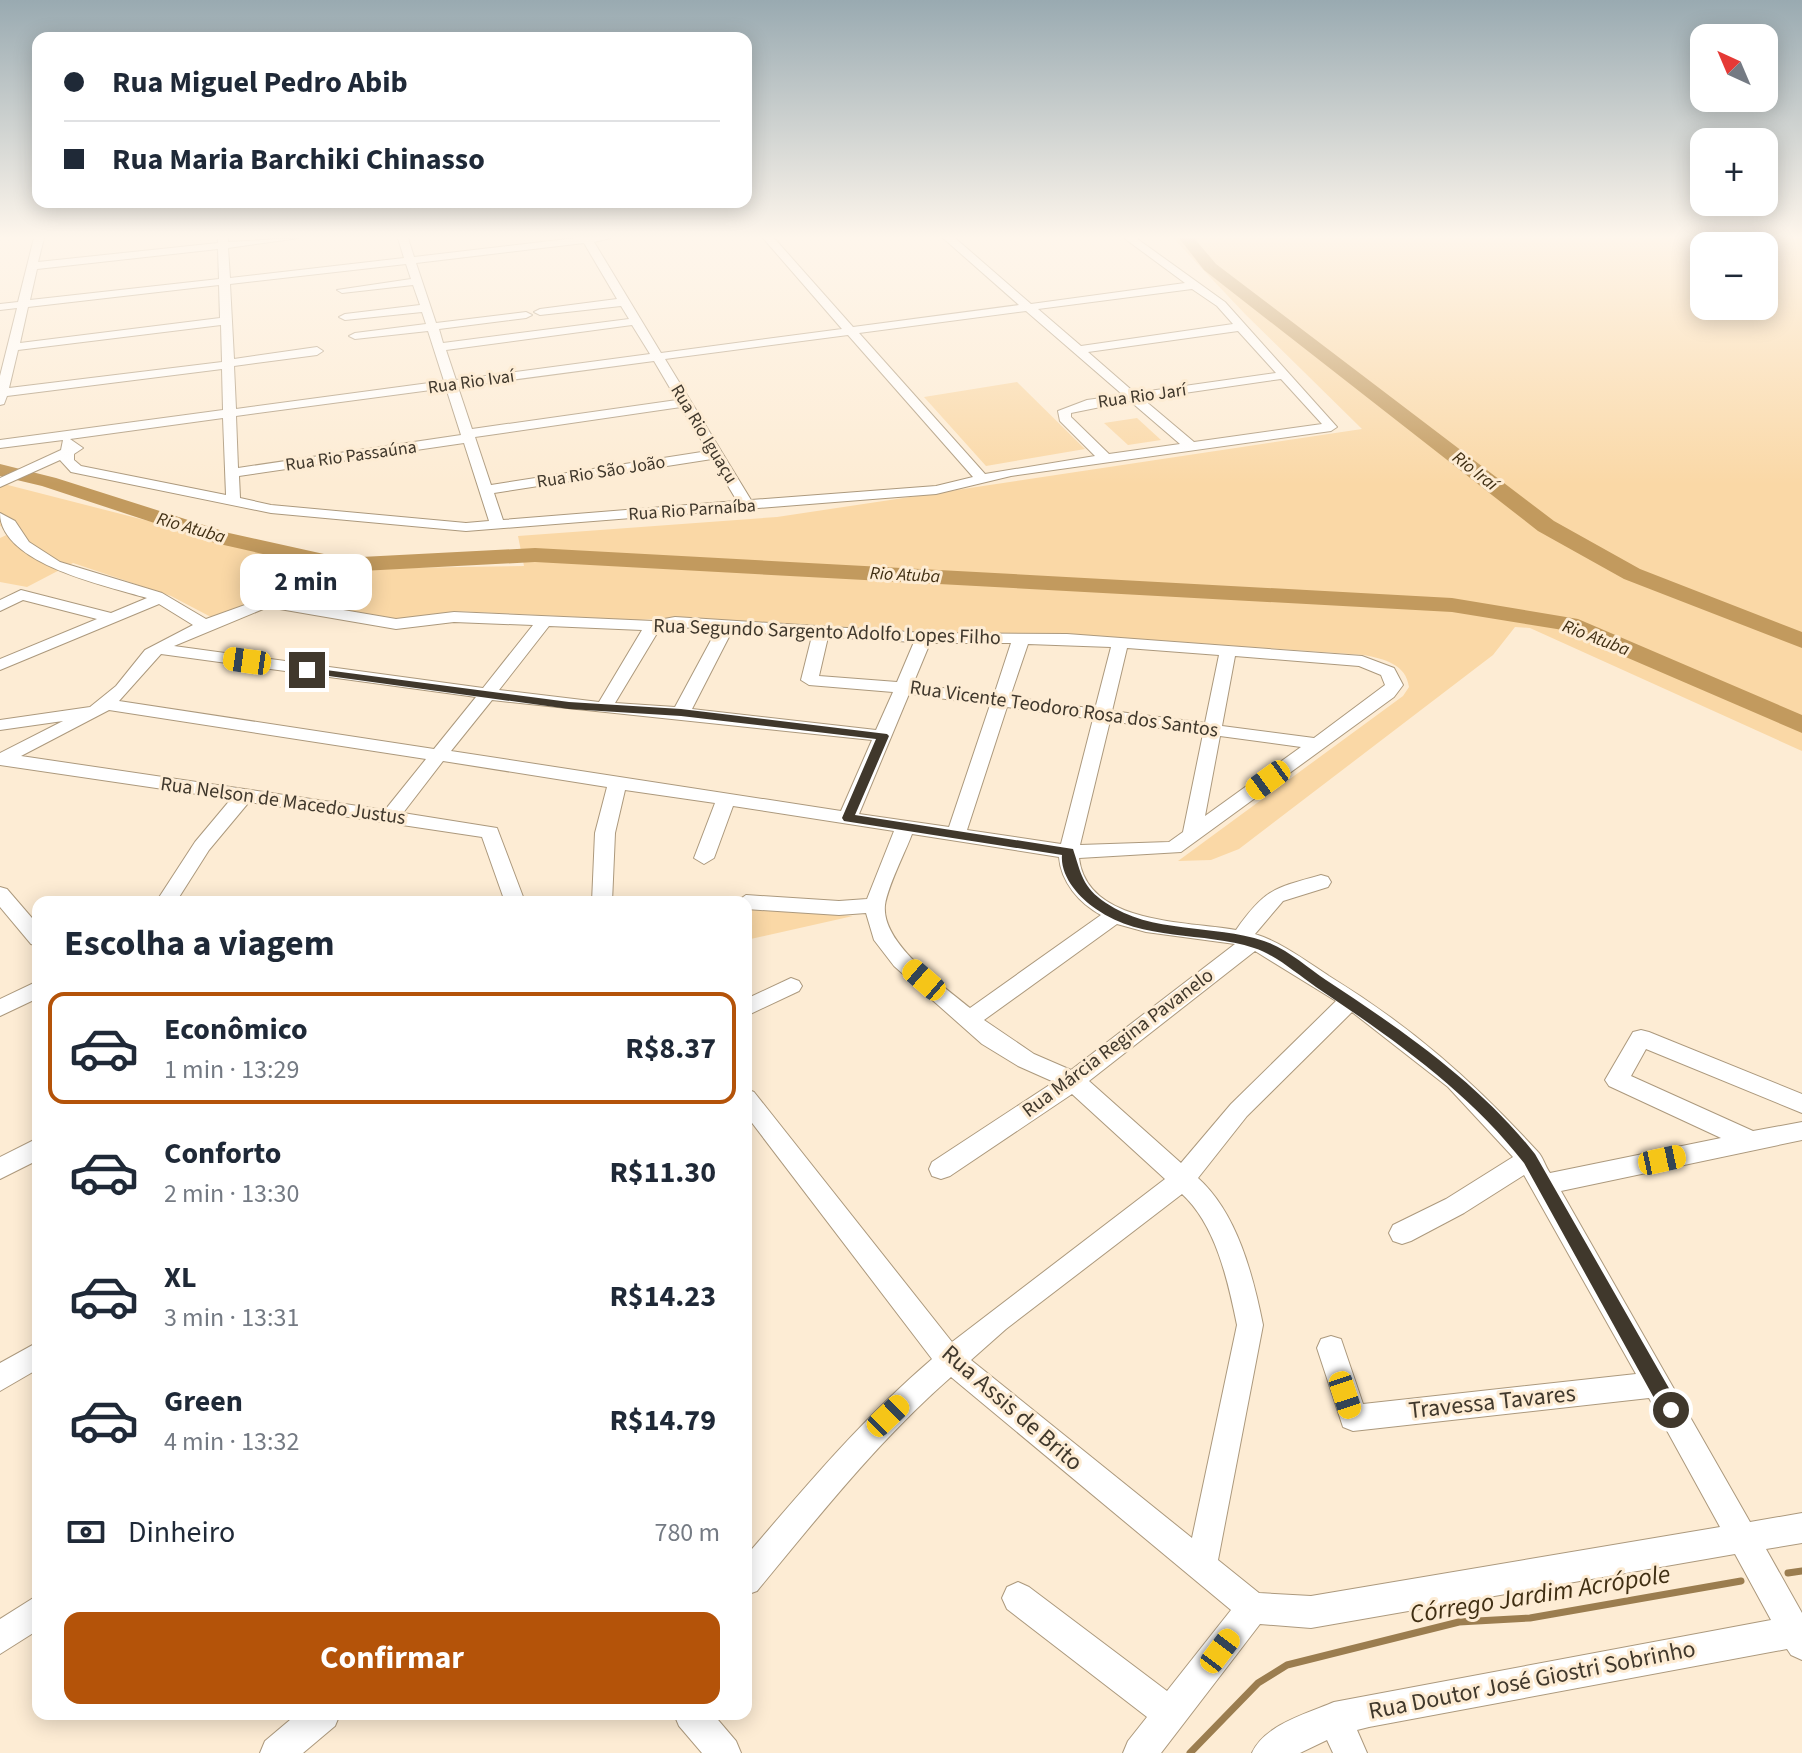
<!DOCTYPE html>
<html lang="pt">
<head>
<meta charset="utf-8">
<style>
  :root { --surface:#fff; --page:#f2f2f3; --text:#1f2937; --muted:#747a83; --line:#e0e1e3; --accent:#b45309 }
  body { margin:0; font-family:"Source Sans 3",sans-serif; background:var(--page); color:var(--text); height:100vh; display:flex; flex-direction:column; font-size:30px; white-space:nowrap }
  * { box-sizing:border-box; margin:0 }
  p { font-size:26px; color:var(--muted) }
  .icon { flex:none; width:44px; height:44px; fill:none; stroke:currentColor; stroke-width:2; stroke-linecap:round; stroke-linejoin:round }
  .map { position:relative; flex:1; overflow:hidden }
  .drawer { position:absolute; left:32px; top:896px; width:720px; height:824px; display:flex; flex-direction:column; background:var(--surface); border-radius:16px; box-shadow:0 4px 20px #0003 }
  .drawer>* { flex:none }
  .banner { position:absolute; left:32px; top:32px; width:720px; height:176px; border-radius:16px; box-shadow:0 4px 20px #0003; display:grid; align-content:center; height:176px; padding:0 32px; background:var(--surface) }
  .needle { width:52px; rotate:316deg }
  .fabs { position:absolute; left:1690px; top:24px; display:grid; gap:16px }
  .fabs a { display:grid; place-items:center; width:88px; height:88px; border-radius:16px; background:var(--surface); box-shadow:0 4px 20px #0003; font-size:40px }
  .end { position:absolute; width:36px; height:36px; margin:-18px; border:10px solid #40382c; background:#fff; box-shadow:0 0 0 4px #fff }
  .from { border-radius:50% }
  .bubble { position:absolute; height:56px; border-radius:16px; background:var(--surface); box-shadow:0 4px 20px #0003; font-size:26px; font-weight:700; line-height:56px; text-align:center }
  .car { position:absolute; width:24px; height:48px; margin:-24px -12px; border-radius:10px; box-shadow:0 0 6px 2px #0007; background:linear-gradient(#f5c518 24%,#345 0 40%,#f5c518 0 76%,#345 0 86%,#f5c518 0) }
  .banner b { display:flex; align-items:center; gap:28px; height:76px; font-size:30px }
  .banner b+b { border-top:2px solid var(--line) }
  .banner i { width:20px; height:20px; background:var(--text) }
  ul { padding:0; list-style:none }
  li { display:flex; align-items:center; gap:24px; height:112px; margin:0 16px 12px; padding:0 16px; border:4px solid transparent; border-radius:16px }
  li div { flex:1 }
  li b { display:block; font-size:30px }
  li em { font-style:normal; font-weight:700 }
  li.on { border-color:var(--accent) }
  li>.icon { width:72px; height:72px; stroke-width:1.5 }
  h2 { padding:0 32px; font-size:36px; line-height:96px }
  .pay { display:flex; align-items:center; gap:20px; height:88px; padding:0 32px; font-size:30px }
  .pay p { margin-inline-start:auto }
  .cta { display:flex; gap:16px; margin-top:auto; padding:16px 32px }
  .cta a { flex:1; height:92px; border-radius:16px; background:var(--accent); color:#fff; font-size:32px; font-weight:700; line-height:92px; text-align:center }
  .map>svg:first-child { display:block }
  .green { fill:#fad8a6; fill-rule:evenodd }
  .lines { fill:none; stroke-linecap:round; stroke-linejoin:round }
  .stream { stroke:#9b7d4f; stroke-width:7 }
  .river { fill:#c29a5e; fill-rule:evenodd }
  .minor-casing { stroke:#ac997d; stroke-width:2 }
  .minor { fill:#fff; fill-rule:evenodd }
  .route { fill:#40382c }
  .labels { text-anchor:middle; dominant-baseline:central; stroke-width:6; stroke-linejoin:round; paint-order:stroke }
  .far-street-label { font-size:18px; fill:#40382c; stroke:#fdecd4 }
  .far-water-label { font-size:18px; font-style:italic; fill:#402f13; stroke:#fdecd4 }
  .street-label { font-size:20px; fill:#40382c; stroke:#fdecd4 }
  .near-street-label { font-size:24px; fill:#40382c; stroke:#fdecd4 }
  .near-water-label { font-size:26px; font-style:italic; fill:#402f13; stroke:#fdecd4 }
</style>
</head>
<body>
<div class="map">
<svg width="1802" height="1753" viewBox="0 0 1802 1753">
  <rect width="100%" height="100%" fill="#fdecd4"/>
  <path class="green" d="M 1173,238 L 1802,238 L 1802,751 L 1530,628 L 1515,627 L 1493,655 L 1239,849 L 1211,860 L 1178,861 L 1403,696 L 1409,687 C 1406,664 1384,659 1364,655 L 1056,633 L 927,633 L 669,618 L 638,620 L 456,611 L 399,619 L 269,597 L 211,617 L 171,596 L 73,563 L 27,587 L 0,582 L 0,538 L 13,532 L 0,526 L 0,483 L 336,569 L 524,566 L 518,536 L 777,517 L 1362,429 L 1245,314 ZM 1704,246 L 1764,246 L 1764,306 L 1704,306 Z
    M 1017,382 L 1085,449 L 986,466 L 924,397 Z
    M 1137,418 L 1161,440 L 1128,445 L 1104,423 Z
    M 746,910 L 754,910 L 853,916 L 746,940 Z"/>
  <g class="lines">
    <path class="stream" d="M 1788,1573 L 1802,1571
      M 1190,1753 L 1258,1683 L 1287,1665 L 1459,1622 L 1530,1618 L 1741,1581"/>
    <path class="river" d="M 1179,238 L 1194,238 L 1216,264 L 1554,521 L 1640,569 L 1802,632 L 1802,648 L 1624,579 L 1538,531 L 1204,270 Z
      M 0,464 L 56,478 L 229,533 L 342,558 L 535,548 L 1452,598 L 1578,619 L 1802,715 L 1802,733 L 1563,630 L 1452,612 L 535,562 L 342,572 L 215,543 L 42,486 L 0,476 Z"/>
    <defs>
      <path id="minor" d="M 34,238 L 44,238 L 38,262 L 218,243 L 218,238 L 228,238 L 228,242 L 299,238 L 228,248 L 230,278 L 404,258 L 398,238 L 408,238 L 414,257 L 576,238 L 611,238 L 594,242 L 661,353 L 842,329 L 763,238 L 774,238 L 853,327 L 1019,305 L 943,238 L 955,238 L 1031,304 L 1185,283 L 1124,238 L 1136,238 L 1225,302 L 1337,427 L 1331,431 L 1011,476 L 936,494 L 466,531 L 271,513 L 71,472 L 60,460 L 0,487 L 0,478 L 61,450 L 63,440 L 0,448 L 0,440 L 223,410 L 222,369 L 7,396 L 4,404 L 0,405 L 0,376 L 17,308 L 0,310 L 0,304 L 18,302 ZM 584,243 L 617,299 L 540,309 L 534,312 L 540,315 L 621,306 L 629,319 L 443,343 L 439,329 L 526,318 L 532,315 L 526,312 L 436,323 L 416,263 ZM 218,249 L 219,279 L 30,300 L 37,269 ZM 406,264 L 411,279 L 337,290 L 342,293 L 413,285 L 420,305 L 345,314 L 339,317 L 345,320 L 422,312 L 426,324 L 355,333 L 349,336 L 355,339 L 428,331 L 444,381 L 236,409 L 234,366 L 317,355 L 323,351 L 317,347 L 234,359 L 230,284 ZM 219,285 L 220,318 L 20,343 L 28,307 ZM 1192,289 L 1217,306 L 1233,324 L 1081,346 L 1038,309 ZM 1026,311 L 1123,395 L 1087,400 L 1058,411 L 1060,421 L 1095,456 L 985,474 L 859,333 ZM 221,325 L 222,362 L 9,388 L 18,350 ZM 632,325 L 650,354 L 456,380 L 446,350 ZM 1238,331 L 1276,373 L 1135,393 L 1088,352 ZM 848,335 L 973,477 L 936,486 L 751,500 L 665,359 ZM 654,361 L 677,400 L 472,429 L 458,387 ZM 1281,379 L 1322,424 L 1194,442 L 1143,399 ZM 446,388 L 461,435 L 238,468 L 236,416 ZM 1130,401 L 1180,444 L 1109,454 L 1071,417 L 1071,413 ZM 681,407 L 708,451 L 491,485 L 475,437 ZM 223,418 L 226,495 L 81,466 L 74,460 L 74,454 L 83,448 L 70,439 ZM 464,443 L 489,521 L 466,523 L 271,505 L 240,498 L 239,476 ZM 712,459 L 737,501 L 503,520 L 494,493 Z
        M 0,513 L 15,521 L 29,542 L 60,562 L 162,593 L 206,619 L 267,597 L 396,619 L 454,612 L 653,621 L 675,617 L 924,633 L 1067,634 L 1362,656 L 1394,668 L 1403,685 L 1394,697 L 1181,852 L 1079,858 C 1087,925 1187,921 1236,930 C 1265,889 1274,888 1321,875 L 1328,877 L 1331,882 L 1328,887 L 1283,901 L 1255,934 C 1281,942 1306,961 1329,976 C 1412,1027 1473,1081 1538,1152 C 1543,1157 1545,1166 1550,1173 L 1721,1138 L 1609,1086 L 1605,1080 L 1633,1032 L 1641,1030 L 1649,1032 L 1802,1094 L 1802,1113 L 1646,1049 L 1631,1076 L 1753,1131 L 1802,1122 L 1802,1140 L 1561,1191 L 1750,1522 L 1802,1513 L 1802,1543 L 1766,1549 L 1802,1613 L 1802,1660 L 1791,1655 L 1787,1649 L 1369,1727 L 1357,1730 L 1367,1753 L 1333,1753 L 1327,1740 L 1300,1753 L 1252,1753 C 1264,1725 1308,1713 1334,1702 L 1771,1620 L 1735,1554 L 1311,1628 L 1260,1624 L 1161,1753 L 1123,1753 L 1128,1741 L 1147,1717 L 1007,1609 L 1002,1598 L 1007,1587 L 1018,1582 L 1029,1587 L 1167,1691 L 1231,1610 L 951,1377 C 878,1441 818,1517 757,1591 L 746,1595 L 746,1556 C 805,1487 863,1418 932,1359 L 746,1115 L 746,1089 L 754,1092 L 952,1342 L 1165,1179 L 1072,1094 L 950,1176 L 941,1179 L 932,1176 L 929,1169 L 932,1162 L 1054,1082 L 1018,1066 L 982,1044 L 894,966 L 874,940 L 866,913 L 839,915 L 746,909 L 746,902 L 736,902 L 746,895 L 839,901 L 867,899 L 894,831 L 733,806 L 714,858 L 704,864 L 694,858 L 715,803 L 625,790 L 615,833 L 612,902 L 592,902 L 595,833 L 607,787 L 443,761 L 403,813 L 497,828 L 525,902 L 505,902 L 482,837 L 249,802 L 209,850 L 176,902 L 156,902 L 195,842 L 231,799 L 0,765 L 0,753 L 63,721 L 0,730 L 0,720 L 90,707 L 116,686 L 145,650 L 193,625 L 159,604 L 0,670 L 0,659 L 97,619 L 23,600 L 0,611 L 0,600 L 21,590 L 111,613 L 147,598 C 107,586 0,564 0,513 ZM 268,607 L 396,629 L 454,622 L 533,625 L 483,688 L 174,646 ZM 549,626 L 642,630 L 599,702 L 499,690 ZM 675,627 L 717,629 L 675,707 L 615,703 L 659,630 ZM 732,631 L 812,636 L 801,680 L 809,685 L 893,692 L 876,730 L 692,709 ZM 828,637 L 914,642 L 897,682 L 819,676 ZM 930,643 L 1011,643 L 994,695 L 913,684 ZM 1028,644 L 1111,647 L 1095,709 L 1010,697 ZM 1127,648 L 1219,655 L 1205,723 L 1112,711 ZM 161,654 L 476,697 L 434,749 L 119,701 ZM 1235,656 L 1359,666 L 1381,675 L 1385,685 L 1314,738 L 1222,726 ZM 909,694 L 990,705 L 949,827 L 859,814 ZM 492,700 L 872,740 L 841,811 L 451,751 ZM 1007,707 L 1093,719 L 1061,844 L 967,830 ZM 109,710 L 426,759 L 385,810 L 21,756 ZM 1110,721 L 1203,734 L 1183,832 L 1169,842 L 1080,845 ZM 1220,736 L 1301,747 L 1205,816 ZM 912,834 L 1059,857 C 1061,882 1079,903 1101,915 L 970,1008 C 943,985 881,944 885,905 C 888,885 905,853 912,834 ZM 1117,924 L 1146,932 L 1235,944 L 1071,1070 L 1034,1054 L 984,1020 ZM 1255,951 L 1336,1001 L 1231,1104 L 1181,1163 L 1089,1081 ZM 1352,1012 L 1448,1087 L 1513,1157 L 1446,1199 L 1393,1225 L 1389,1233 L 1393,1241 L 1402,1244 L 1411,1241 L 1464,1213 L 1524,1175 L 1636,1374 L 1363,1404 L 1341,1339 L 1331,1336 L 1321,1339 L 1317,1348 L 1343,1427 L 1353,1431 L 1649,1398 L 1720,1527 L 1311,1596 L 1259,1593 L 1218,1560 L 1263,1325 C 1253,1275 1237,1213 1198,1178 L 1247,1116 ZM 1182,1194 C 1216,1225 1228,1281 1237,1325 L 1192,1538 L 971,1360 L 1006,1329 Z
        M 0,887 L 7,889 L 38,925 L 38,946 L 31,944 L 0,907 Z
        M 791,978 L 799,981 L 802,986 L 799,991 L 746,1016 L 746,999 Z
        M 38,981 L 38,998 L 0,1016 L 0,999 Z
        M 38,1138 L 38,1160 L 0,1179 L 0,1157 Z
        M 38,1342 L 38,1369 L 0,1391 L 0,1363 Z
        M 38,1595 L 38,1630 L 0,1654 L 0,1619 Z
        M 297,1714 L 340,1714 L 335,1726 L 303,1753 L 260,1753 L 265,1741 Z
        M 674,1714 L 713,1714 L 736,1741 L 741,1753 L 702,1753 L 679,1726 Z"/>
    </defs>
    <use href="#minor" class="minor-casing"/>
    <use href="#minor" class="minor"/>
  </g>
  <linearGradient id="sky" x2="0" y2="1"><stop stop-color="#99aab1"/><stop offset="0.49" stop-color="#fef6ec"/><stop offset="1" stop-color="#fef6ec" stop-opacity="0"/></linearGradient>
  <rect width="1802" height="484" fill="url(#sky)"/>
  <path class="route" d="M 303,667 L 569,702 L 681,709 L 887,734 L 889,736 L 855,815 L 1073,849 C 1081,873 1082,887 1106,903 C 1151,934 1213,924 1264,941 C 1286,948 1307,967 1326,980 C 1402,1030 1478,1082 1535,1154 L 1678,1404 L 1680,1410 L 1678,1416 L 1671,1418 L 1664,1416 L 1524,1163 C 1468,1091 1392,1038 1316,987 C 1297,974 1276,955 1254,948 C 1203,931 1143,942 1096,909 C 1079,898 1060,876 1062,855 L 844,821 L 842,818 L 876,739 L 681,716 L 569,709 L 307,673 L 302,670 Z"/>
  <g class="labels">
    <g class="far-street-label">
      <text transform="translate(471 382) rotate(-8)">Rua Rio Ivaí</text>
      <text transform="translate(1142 396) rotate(-8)">Rua Rio Jarí</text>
      <text transform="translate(704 434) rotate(59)">Rua Rio Iguaçu</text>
      <text transform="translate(351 456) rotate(-8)">Rua Rio Passaúna</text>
      <text transform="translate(601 472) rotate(-9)">Rua Rio São João</text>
      <text transform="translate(692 510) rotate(-4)">Rua Rio Parnaíba</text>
    </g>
    <g class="far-water-label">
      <text transform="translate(1475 471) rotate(38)">Rio Iraí</text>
      <text transform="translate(191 528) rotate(16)">Rio Atuba</text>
      <text transform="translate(905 575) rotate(3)">Rio Atuba</text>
      <text transform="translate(1596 638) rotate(21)">Rio Atuba</text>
    </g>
    <g class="street-label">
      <text transform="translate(827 632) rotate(2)">Rua Segundo Sargento Adolfo Lopes Filho</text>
      <text transform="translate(1064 709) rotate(8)">Rua Vicente Teodoro Rosa dos Santos</text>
      <text transform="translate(283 801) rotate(8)">Rua Nelson de Macedo Justus</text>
      <text transform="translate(1118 1043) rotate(-37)">Rua Márcia Regina Pavanelo</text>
    </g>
    <g class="near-street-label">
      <text transform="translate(1492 1402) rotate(-6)">Travessa Tavares</text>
      <text transform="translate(1012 1408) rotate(41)">Rua Assis de Brito</text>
      <text transform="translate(1532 1680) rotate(-11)">Rua Doutor José Giostri Sobrinho</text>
    </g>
    <g class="near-water-label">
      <text transform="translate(1540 1594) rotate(-9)">Córrego Jardim Acrópole</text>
    </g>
  </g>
</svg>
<div class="fabs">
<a><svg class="needle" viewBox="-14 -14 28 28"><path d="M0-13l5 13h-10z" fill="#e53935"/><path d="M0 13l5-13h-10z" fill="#747a83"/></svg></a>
<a>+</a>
<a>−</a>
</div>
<i class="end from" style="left:1671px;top:1410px"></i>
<i class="end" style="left:307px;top:670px"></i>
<div class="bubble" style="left:240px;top:554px;width:132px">2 min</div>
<i class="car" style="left:247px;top:661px;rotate:278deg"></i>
<i class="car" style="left:1268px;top:780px;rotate:234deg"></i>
<i class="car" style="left:924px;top:980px;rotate:311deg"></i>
<i class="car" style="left:1662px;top:1160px;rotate:78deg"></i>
<i class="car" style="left:1345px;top:1395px;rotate:162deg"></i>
<i class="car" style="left:888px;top:1416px;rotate:46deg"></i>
<i class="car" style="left:1220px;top:1651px;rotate:37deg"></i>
<div class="banner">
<b><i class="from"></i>Rua Miguel Pedro Abib</b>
<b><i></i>Rua Maria Barchiki Chinasso</b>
</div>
<section class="drawer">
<h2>Escolha a viagem</h2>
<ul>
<li class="on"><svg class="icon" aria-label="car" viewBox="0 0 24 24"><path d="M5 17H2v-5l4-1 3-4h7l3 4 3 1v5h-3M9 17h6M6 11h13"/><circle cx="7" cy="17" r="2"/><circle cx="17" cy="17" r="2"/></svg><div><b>Econômico</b><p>1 min · 13:29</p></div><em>R$8.37</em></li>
<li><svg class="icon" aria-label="car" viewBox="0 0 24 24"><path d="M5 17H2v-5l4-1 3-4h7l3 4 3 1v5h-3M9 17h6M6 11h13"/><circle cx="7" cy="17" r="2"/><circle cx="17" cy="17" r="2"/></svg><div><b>Conforto</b><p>2 min · 13:30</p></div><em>R$11.30</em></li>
<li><svg class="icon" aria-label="car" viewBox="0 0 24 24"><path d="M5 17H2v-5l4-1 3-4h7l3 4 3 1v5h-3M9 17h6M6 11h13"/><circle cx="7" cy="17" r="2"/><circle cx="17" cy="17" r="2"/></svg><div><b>XL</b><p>3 min · 13:31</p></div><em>R$14.23</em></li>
<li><svg class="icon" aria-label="car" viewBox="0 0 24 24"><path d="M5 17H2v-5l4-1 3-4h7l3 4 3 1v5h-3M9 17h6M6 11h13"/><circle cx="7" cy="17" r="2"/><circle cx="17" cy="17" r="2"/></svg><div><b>Green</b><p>4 min · 13:32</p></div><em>R$14.79</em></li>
</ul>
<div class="pay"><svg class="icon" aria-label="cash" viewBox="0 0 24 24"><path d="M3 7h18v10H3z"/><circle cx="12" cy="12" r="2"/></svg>Dinheiro<p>780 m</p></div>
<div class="cta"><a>Confirmar</a></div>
</section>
</div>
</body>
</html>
